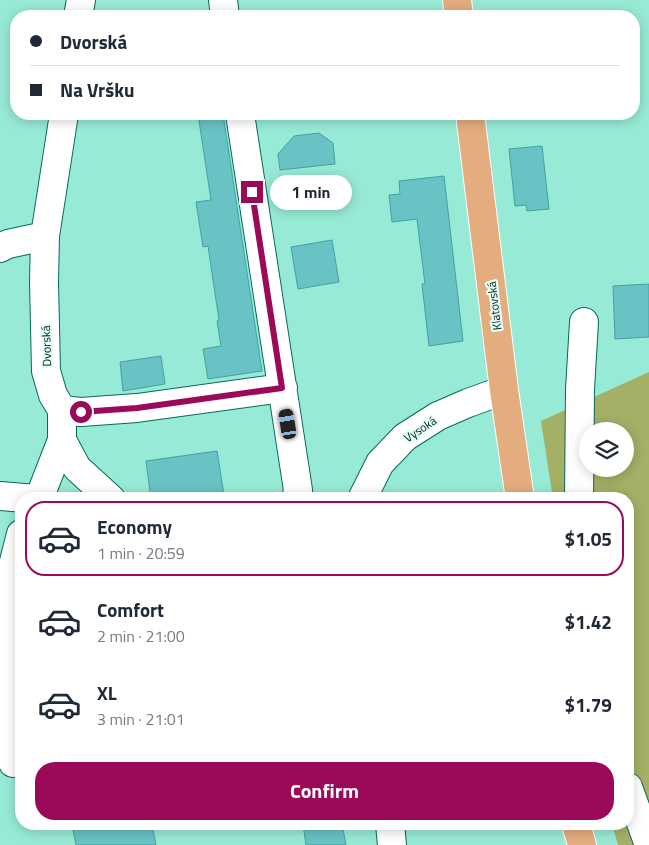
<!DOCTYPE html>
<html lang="en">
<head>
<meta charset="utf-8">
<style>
  :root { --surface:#fff; --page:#f6f6f7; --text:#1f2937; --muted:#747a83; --line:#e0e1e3; --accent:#9b0a58 }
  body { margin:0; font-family:"Titillium Web",sans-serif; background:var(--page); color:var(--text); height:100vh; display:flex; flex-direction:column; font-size:19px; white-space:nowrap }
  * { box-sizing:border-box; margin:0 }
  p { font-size:16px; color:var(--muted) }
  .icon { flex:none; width:28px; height:28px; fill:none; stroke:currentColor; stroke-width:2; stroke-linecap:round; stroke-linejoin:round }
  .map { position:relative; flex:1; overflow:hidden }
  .panel { position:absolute; left:15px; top:492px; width:619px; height:338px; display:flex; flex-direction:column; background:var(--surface); border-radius:20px; box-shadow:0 2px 12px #0003 }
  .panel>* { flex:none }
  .guide { position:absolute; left:10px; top:10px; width:630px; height:110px; border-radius:20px; box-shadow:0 2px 12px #0003; display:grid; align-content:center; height:110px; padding:0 20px; background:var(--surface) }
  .buttons { position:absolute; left:579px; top:422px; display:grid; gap:10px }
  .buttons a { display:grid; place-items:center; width:55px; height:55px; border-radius:50%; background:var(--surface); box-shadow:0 2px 12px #0003; font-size:25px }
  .end { position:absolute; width:22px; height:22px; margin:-11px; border:6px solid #9b0a58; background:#fff; box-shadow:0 0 0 2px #fff }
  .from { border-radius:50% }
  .bubble { position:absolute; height:35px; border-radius:18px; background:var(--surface); box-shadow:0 2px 12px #0003; font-size:16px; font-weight:700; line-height:35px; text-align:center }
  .car { position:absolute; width:15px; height:30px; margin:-15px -8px; border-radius:6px; box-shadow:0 0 4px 1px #0007; background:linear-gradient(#222 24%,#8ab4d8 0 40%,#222 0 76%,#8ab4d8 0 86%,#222 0) }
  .guide b { display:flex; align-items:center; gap:18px; height:48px; font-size:19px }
  .guide b+b { border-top:1px solid var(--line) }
  .guide i { width:12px; height:12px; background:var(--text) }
  ul { padding:9px 0 0; list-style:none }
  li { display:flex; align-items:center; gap:15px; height:75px; margin:0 10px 8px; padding:0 10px; border:2px solid transparent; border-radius:20px }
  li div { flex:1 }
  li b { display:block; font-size:19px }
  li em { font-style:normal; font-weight:700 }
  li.current { border-color:var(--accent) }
  li>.icon { width:45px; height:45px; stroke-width:1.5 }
  .action { display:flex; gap:10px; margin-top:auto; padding:10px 20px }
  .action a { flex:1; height:58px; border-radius:20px; background:var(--accent); color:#fff; font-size:20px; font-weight:700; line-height:58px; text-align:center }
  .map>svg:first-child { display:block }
  .green { fill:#a3b066; fill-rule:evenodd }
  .building { fill:#69c2c4; stroke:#44a0a1 }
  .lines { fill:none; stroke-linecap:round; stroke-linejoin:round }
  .minor-casing { stroke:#056a5a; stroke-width:30 }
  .major-casing { stroke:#fff; stroke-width:30 }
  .minor { stroke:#fff; stroke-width:28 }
  .major { stroke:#e3ad7f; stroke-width:28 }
  .route { stroke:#9b0a58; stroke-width:6 }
  .labels { text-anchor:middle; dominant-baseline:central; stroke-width:4.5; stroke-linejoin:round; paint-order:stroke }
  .street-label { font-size:12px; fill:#01261f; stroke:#e7fef7 }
</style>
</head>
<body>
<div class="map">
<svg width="649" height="845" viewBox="0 0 649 845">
  <rect width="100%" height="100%" fill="#97ead5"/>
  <path class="green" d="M 649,372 L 649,845 L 618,845 L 612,824 L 628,824 L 628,499 L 553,499 L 541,421 ZM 588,431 L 625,431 L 625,469 L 588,469 Z"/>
  <path class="building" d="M 198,114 L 223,114 L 262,371 L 208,379 L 203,349 L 221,346 L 217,321 L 219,320 L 208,246 L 203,247 L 196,202 L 211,200 Z
    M 319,133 L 333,143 L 335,164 L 280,170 L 278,154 L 294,136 Z
    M 542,146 L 549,209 L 527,211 L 526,205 L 515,206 L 509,149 Z
    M 444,176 L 463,341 L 429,346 L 422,284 L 425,284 L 417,219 L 392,222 L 389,195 L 400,194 L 399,181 Z
    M 332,240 L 339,282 L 298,289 L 291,247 Z
    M 649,284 L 649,337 L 615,339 L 613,286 Z
    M 161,356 L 165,384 L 123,391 L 120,362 Z
    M 217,451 L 224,495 L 196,499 L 151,499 L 146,461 Z
    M 72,824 L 152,824 L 156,845 L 76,845 Z
    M 303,824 L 342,824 L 346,845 L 306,845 Z"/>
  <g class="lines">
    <defs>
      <path id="minor" d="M 223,0 L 225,16
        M 78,16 L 81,0
        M 240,114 L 298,490 L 296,499
        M 0,248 L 8,244 L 45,236
        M 62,410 L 53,395 L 46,371 L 44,282 L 45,236 L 64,114
        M 62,410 L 81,412 L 137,408 L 283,388
        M 62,410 L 62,440 L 77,468 L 111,499
        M 0,496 L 36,499
        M 39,499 L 62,440
        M 362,499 L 380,463 L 405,437 L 438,416 L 468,403 L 504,390
        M 579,499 L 580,389 L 584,322
        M 21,534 L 10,577 L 1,689 L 13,763 L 21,761
        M 628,787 L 649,845
        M 390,824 L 392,845"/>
      <path id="major" d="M 457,0 L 459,16
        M 470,114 L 504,390 L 520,499
        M 576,824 L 582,845"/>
    </defs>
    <use href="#minor" class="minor-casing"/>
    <use href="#major" class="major-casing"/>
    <use href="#minor" class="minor"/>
    <use href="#major" class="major"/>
  </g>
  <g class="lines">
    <path class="route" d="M 81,412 L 137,408 L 282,388 L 252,192"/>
  </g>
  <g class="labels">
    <g class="street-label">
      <text transform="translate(494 306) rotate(-97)">Klatovská</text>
      <text transform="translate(46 346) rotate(-92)">Dvorská</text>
      <text transform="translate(420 429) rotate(-34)">Vysoká</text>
    </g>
  </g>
</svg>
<div class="buttons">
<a><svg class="icon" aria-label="layers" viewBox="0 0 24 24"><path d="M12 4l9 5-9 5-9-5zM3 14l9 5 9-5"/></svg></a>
</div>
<i class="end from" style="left:81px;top:412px"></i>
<i class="end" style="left:252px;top:192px"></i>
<div class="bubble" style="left:270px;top:175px;width:82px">1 min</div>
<i class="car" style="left:288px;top:424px;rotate:351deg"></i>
<div class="guide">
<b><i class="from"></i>Dvorská</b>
<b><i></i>Na Vršku</b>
</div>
<section class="panel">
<ul>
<li class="current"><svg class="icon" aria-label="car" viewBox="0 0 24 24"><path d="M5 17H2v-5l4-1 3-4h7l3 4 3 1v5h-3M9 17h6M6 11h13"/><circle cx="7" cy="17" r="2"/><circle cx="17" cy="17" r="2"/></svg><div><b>Economy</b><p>1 min · 20:59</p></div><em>$1.05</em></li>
<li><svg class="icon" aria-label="car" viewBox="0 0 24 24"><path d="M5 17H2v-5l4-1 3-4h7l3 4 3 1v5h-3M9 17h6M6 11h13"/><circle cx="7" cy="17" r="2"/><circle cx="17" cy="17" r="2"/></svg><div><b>Comfort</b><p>2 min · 21:00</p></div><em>$1.42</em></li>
<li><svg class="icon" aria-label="car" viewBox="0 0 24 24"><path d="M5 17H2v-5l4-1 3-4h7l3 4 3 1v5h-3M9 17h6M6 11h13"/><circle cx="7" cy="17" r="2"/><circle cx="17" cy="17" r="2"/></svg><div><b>XL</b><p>3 min · 21:01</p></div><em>$1.79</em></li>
</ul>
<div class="action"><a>Confirm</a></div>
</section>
</div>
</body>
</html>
